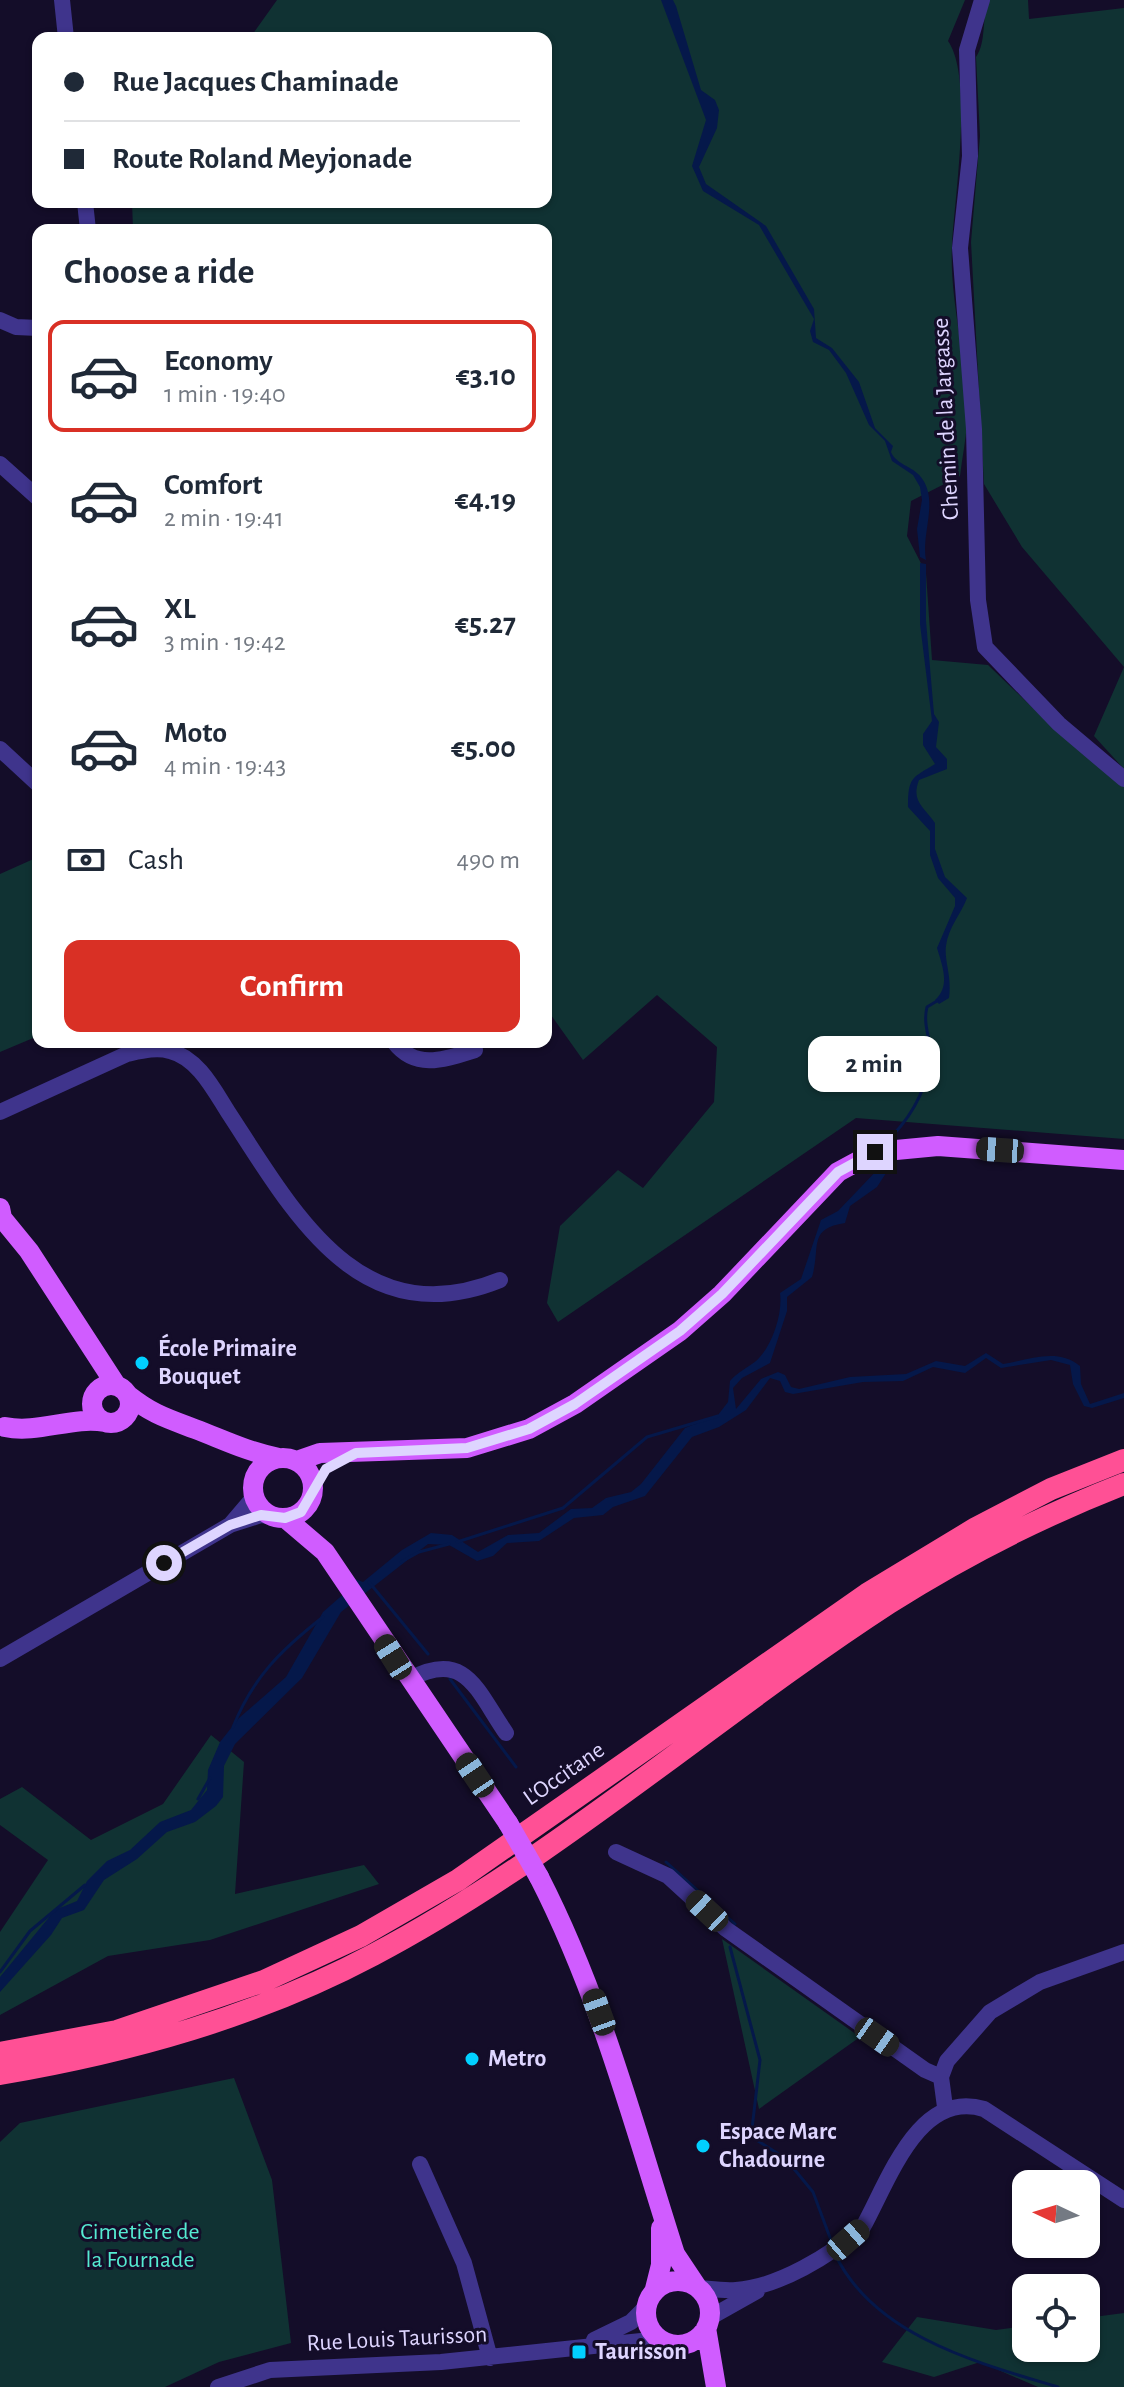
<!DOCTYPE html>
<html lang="en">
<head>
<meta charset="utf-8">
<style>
  :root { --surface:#fff; --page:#f2f2f3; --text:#1f2937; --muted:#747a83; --line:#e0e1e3; --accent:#d93025 }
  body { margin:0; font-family:"Alegreya Sans",sans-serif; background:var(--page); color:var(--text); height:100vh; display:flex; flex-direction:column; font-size:30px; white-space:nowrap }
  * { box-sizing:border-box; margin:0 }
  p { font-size:26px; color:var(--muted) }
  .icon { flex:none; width:44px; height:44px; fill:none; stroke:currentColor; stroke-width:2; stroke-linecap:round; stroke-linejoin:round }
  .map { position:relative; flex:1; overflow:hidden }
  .details { position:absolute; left:32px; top:224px; width:520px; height:824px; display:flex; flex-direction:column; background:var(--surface); border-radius:16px; box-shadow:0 2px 6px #0004 }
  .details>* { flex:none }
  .guide { position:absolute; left:32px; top:32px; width:520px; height:176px; border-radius:16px; box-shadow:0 2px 6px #0004; display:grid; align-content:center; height:176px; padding:0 32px; background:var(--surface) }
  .needle { width:52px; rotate:274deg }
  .tools { position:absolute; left:1012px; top:2170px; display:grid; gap:16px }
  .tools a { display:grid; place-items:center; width:88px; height:88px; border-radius:16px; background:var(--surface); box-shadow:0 2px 6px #0004; font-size:40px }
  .end { position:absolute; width:36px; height:36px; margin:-18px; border:10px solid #ded5ff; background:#111; box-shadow:0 0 0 4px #111 }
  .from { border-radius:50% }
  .bubble { position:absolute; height:56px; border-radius:16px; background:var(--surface); box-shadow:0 2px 6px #0004; font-size:26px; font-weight:700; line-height:56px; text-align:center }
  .car { position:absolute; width:24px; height:48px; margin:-24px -12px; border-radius:10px; box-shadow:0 0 6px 2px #0007; background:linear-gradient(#222 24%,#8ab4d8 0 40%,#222 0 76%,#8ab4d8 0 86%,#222 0) }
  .guide b { display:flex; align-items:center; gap:28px; height:76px; font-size:30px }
  .guide b+b { border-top:2px solid var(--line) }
  .guide i { width:20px; height:20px; background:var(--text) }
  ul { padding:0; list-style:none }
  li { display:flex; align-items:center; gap:24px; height:112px; margin:0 16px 12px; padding:0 16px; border:4px solid transparent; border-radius:16px }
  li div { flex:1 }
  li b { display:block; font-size:30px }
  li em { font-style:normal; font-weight:700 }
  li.on { border-color:var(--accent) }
  li>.icon { width:72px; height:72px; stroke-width:1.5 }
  h2 { padding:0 32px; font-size:36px; line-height:96px }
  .pay { display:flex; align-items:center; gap:20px; height:88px; padding:0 32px; font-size:30px }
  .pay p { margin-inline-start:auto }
  .primary-button { display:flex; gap:16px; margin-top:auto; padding:16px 32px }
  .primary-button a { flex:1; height:92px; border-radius:16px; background:var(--accent); color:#fff; font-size:32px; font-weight:700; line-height:92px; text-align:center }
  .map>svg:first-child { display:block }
  .green { fill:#103233 }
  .water { fill:#05184a }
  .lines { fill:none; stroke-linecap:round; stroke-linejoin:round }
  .stream { stroke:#05184a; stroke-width:3 }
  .minor { stroke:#3f348c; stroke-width:16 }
  .major { stroke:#d05cff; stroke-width:20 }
  .highway { stroke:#ff5095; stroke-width:22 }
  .major-bridge { stroke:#d05cff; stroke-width:20 }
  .route { stroke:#ded5ff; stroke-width:10 }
  .poi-dot { fill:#01d0ff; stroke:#140d29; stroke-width:3 }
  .labels { text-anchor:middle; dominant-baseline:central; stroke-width:6; stroke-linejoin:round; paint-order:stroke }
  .street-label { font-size:24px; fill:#ded5ff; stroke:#140d29 }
  .poi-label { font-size:24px; font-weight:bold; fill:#ded5ff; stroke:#140d29; text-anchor:start }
  .park-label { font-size:24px; fill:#55ebd2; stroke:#140d29 }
</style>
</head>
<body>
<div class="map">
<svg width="1124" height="2387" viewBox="0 0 1124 2387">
  <rect width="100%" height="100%" fill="#140d29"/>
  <path class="green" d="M 277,0 L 965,0 L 948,41 C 974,78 954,199 952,245 C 949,304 969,363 967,422 C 966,440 962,458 960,476 L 911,501 L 907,536 L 926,573 L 932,660 L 988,665 L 1059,733 L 1124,787 L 1124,1139 L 856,1118 L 558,1322 L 547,1303 L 560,1226 L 618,1170 L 643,1188 L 714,1102 L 717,1047 L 657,995 L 583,1060 L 546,1008 L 546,230 L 127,230 L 133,229 L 132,202 L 546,202 L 546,38 L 250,38 Z
    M 989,0 L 1028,0 L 1029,19 L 1124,8 L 1124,769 L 1094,736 L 1124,667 L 1022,547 L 984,484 L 971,242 L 980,136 L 976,57 C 987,41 981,19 989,0 Z
    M 38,857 L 38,1036 L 0,1052 L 0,874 Z
    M 211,1735 L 244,1762 L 235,1894 L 364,1865 L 379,1884 L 210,1940 L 108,1956 L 0,2015 L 0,1932 L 48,1860 L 0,1825 L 0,1799 L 22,1787 L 91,1840 L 163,1804 Z
    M 722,1939 L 860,2037 L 759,2109 Z
    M 234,2078 L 272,2180 L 291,2343 L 219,2362 L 165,2387 L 0,2387 L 0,2142 L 20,2123 Z
    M 1124,2313 L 1124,2387 L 1038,2387 L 980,2362 L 934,2377 L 882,2362 L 917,2317 L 996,2330 L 1026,2326 L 1026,2348 L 1086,2348 L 1086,2318 Z"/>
  <path class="water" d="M 661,0 L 673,0 L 676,6 L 701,90 L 715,100 L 719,110 L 717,128 L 699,167 L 706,184 L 766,226 L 814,309 L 816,338 L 832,348 L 859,382 L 875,428 L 893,446 L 891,452 C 897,466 915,466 923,480 C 938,503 921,535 926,560 L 920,557 L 917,529 L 922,500 L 920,487 L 913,475 L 892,461 L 885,441 L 869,425 L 846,373 L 829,350 L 813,342 L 810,331 L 814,319 L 759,225 L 703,191 L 696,175 L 692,166 L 706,120 Z
    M 920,563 L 926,564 L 926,621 L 934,714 L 939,722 L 936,747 L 947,759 L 947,769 L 919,780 C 911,801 923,806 935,823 L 935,849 L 945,877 L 967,898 C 961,914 948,928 946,946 C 944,961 952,976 949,998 L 939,1004 L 935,1000 C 951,986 942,965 937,948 L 955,906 L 955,898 L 938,878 L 930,855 L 930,831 L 908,807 C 908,777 912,778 935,764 L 923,745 L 923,734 L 932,721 L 920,624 Z
    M 882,1165 L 890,1167 L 877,1187 L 850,1206 L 845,1223 C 807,1229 821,1247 812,1277 L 787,1297 L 787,1311 L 770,1363 L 742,1378 L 733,1388 L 736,1409 L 761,1379 L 778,1372 L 785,1375 L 791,1387 L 799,1389 L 850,1377 L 906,1374 L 936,1361 L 965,1366 L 986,1353 L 1003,1364 C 1029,1360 1057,1347 1080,1366 L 1081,1384 L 1090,1404 L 1124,1393 L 1124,1398 L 1092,1408 L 1084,1406 L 1073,1384 L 1070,1365 L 1051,1360 L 1001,1368 L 986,1358 L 965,1373 L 933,1367 L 903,1381 L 863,1382 L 793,1394 L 785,1392 L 780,1381 L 770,1378 L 746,1410 L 719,1427 L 692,1437 L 645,1496 L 613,1507 L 603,1515 L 574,1518 L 539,1541 L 507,1543 L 493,1556 L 477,1561 L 449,1545 L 428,1544 L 341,1612 L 302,1678 L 235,1744 L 224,1766 L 223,1797 L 216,1806 L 195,1822 L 167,1832 L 137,1859 L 104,1880 L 84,1910 L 62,1918 L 51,1935 L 0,1992 L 0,1977 L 55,1910 L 77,1901 L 87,1881 L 107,1861 L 130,1850 L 160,1822 L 191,1810 L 207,1790 L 208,1770 L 220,1742 L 239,1718 L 286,1677 L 323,1612 L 347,1591 L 355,1579 L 363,1582 L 402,1550 L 431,1533 L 452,1535 L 478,1552 L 508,1535 L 539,1533 L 571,1509 L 592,1508 L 606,1498 L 631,1492 L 641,1484 L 685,1428 L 718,1415 L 728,1402 L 730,1381 C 738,1372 747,1368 756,1361 C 772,1347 783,1313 780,1293 L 801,1279 L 821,1220 L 838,1211 Z"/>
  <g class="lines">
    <path class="stream" d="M 893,1135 C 914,1113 931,1081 930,1050 C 929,1034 923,1023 927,1007 L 937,1001
      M 457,1542 L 563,1508 L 647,1437 L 718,1416
      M 401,1562 L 419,1552 L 449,1544
      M 369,1582 L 428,1654
      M 450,1679 L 516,1767
      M 233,1727 C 253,1677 281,1650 323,1617
      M 198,1799 L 210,1778
      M 666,1862 L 735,1924
      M 730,1947 L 760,2060 L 752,2129 L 758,2141 L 785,2158 L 813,2192 L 832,2243
      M 0,1972 L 30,1931 L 85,1885
      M 835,2254 C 874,2336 978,2363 1058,2387"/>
    <path class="minor" d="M 62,0 L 66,38
      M 982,0 L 967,50 L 970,156 L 960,248 L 974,429 L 978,600 L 985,647 L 1059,724 L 1124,779
      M 85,202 L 88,230
      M 0,320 L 16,327 L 38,328
      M 0,464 L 38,498
      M 0,749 L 38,784
      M 394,1042 C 416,1071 446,1059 475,1050
      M 0,1112 L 127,1054 C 141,1051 156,1047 170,1051 C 198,1058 214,1090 228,1112 C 293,1211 359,1337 500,1280
      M 231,1524 L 254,1497
      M 0,1659 L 230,1525 L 261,1515 L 277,1517
      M 410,1679 C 466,1649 477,1691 506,1733
      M 616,1852 L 668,1876 L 726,1929 L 925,2070 L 941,2077
      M 945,2107 L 941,2077 L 947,2061 L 990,2012 L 1040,1982 L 1124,1952
      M 420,2164 L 464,2263 L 490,2358
      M 699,2288 C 711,2289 724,2291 736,2290 C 779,2287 831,2255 863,2227 C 889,2180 919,2089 984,2109 L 1124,2200
      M 709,2318 L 757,2291
      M 594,2340 L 631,2322 L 646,2307
      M 218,2387 L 270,2370 L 441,2362 L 660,2339"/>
    <path class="major" d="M 0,1208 L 2,1218 L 29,1251 L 116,1385
      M92 1404a19 19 0 1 1 38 0a19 19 0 1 1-38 0Z
      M 128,1395 C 152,1414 166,1418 195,1429 C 224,1440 248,1452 279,1458
      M 5,1427 C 38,1434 73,1416 105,1422
      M253 1488a30 30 0 1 1 60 0a30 30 0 1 1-60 0Z
      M 297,1461 L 320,1453 L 467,1448 L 529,1429 L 575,1404 L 680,1331 L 722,1294 L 838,1172 L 875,1152 L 938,1146 L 1124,1160
      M 285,1518 L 325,1552 L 508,1823
      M 539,1877 C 601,1998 634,2126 675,2254 L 697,2287
      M646 2313a32 32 0 1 1 64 0a32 32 0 1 1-64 0Z
      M 655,2289 L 661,2265 L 661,2228
      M 706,2328 L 716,2387"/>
    <path class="highway" d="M 0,2053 L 117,2031 L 264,1981 L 361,1936 L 458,1880 L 867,1594 L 976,1528 L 1051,1489 L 1124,1460
      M 0,2074 C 129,2052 256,2017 373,1955 C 557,1858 715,1716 889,1603 C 963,1556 1042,1516 1124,1484"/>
    <path class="major-bridge" d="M 508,1823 L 539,1877"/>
  </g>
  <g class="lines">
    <path class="route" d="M 164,1563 L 230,1525 L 261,1515 L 285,1518 L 301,1512 L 326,1469 L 356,1453 L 467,1448 L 529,1429 L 575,1404 L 680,1331 L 722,1294 L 838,1172 L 875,1152"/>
  </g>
  <g class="poi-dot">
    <circle cx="142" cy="1363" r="8"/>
    <circle cx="472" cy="2059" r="8"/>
    <circle cx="703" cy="2146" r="8"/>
    <rect x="571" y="2344" width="16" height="16" rx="4"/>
  </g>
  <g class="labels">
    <g class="street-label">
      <text transform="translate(946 419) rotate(-93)">Chemin de la Jargasse</text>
      <text transform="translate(564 1774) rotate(-35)">L'Occitane</text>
      <text transform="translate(397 2339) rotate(-3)">Rue Louis Taurisson</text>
    </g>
    <g class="poi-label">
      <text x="158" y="1349">École Primaire<tspan x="158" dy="28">Bouquet</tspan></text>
      <text x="488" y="2059">Metro</text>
      <text x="719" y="2132">Espace Marc<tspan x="719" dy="28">Chadourne</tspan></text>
      <text x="595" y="2352">Taurisson</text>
    </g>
    <g class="park-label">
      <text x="140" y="2232">Cimetière de<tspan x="140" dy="28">la Fournade</tspan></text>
    </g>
  </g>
</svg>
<div class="tools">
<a><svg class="needle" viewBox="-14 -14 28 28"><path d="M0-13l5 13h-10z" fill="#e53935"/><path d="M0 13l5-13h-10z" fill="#747a83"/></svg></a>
<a><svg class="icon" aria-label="locate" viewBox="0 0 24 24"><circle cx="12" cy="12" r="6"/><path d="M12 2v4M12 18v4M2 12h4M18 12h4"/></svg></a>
</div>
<i class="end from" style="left:164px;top:1563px"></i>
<i class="end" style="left:875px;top:1152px"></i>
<div class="bubble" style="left:808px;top:1036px;width:132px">2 min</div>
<i class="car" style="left:1000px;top:1150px;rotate:274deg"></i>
<i class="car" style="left:393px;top:1657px;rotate:328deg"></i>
<i class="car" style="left:475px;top:1775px;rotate:326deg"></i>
<i class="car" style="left:707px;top:1911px;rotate:313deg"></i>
<i class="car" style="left:599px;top:2012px;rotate:340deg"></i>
<i class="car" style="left:877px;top:2037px;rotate:125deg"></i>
<i class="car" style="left:848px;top:2240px;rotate:49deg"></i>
<div class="guide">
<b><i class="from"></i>Rue Jacques Chaminade</b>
<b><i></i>Route Roland Meyjonade</b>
</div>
<section class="details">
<h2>Choose a ride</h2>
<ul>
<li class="on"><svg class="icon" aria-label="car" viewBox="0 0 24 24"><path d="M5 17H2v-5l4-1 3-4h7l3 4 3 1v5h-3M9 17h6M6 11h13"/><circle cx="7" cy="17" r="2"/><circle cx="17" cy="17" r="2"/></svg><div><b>Economy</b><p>1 min · 19:40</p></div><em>€3.10</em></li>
<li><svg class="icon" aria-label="car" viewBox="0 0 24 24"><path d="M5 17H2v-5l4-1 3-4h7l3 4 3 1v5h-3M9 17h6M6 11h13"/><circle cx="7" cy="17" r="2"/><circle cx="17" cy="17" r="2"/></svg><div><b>Comfort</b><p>2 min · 19:41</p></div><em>€4.19</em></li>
<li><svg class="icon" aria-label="car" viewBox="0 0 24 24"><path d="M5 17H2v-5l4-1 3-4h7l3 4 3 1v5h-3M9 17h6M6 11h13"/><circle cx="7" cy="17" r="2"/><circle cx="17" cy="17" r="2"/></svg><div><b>XL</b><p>3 min · 19:42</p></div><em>€5.27</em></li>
<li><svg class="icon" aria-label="car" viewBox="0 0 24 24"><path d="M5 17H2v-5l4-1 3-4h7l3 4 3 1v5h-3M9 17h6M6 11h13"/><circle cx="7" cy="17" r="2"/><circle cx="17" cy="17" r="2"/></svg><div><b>Moto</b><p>4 min · 19:43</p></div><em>€5.00</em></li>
</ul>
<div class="pay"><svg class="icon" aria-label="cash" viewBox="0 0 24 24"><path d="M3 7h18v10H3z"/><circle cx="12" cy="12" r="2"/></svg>Cash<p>490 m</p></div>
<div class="primary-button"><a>Confirm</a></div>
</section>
</div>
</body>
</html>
